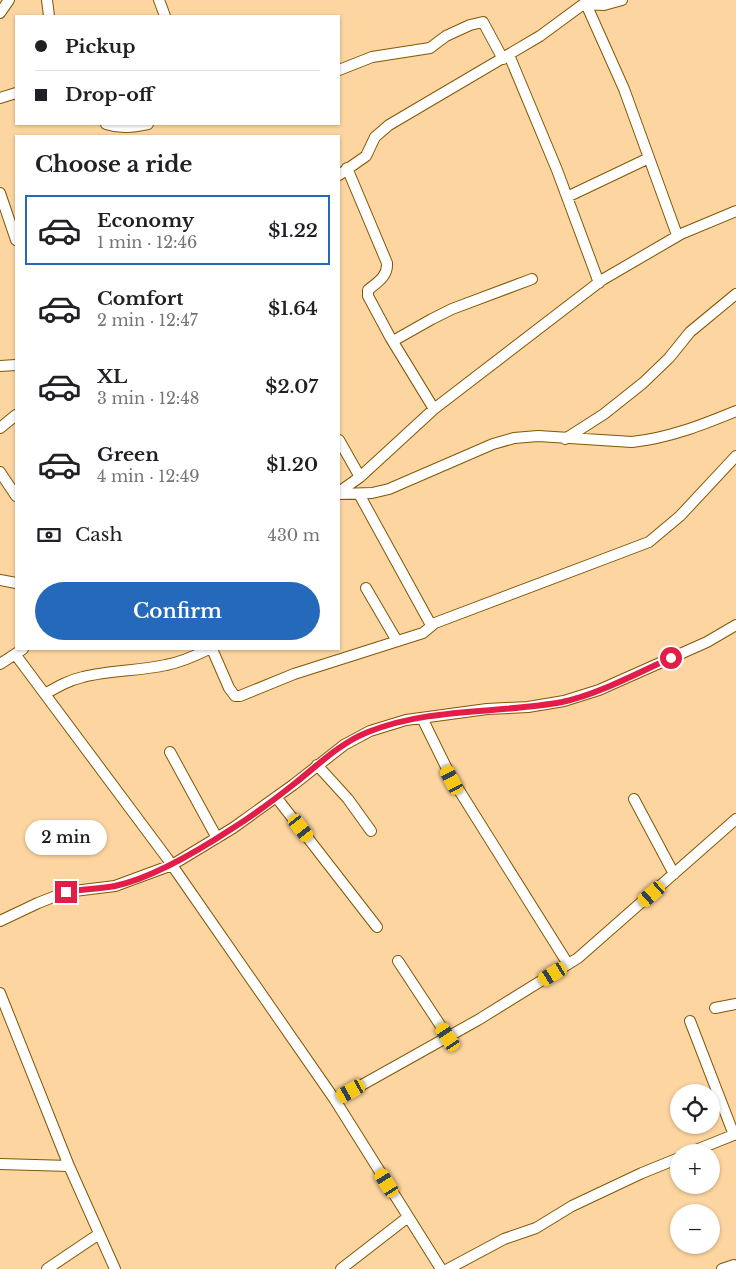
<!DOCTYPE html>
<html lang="en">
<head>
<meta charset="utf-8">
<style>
  :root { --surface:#fff; --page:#f6f6f6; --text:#202124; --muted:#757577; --line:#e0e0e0; --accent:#2569ba }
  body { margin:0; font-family:"Libre Baskerville",serif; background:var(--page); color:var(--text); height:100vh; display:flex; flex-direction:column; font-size:19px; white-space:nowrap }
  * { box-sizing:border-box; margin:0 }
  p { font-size:16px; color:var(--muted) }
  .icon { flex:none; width:28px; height:28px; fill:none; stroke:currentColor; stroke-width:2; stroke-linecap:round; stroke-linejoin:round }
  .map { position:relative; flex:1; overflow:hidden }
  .panel { position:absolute; left:15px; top:135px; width:325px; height:515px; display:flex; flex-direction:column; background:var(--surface); border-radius:0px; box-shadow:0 1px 4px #0004 }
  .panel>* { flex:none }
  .guide { position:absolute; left:15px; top:15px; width:325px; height:110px; border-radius:0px; box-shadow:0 1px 4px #0004; display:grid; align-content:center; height:110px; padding:0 20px; background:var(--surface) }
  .buttons { position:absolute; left:670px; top:1084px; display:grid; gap:10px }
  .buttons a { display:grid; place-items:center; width:50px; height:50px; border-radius:50%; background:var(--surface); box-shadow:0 1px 4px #0004; font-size:25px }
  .end { position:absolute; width:22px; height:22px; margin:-11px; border:6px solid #e11d48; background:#fff; box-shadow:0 0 0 2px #fff }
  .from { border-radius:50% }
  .bubble { position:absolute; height:35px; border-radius:18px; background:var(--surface); box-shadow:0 1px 4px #0004; font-size:16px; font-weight:600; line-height:35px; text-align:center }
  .car { position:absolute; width:15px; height:30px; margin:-15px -8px; border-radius:6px; box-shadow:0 0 4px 1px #0007; background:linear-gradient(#f5c518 24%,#345 0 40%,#f5c518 0 76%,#345 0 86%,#f5c518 0) }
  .guide b { display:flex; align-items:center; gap:18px; height:48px; font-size:19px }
  .guide b+b { border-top:1px solid var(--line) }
  .guide i { width:12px; height:12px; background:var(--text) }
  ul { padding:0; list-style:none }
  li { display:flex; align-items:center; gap:15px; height:70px; margin:0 10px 8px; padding:0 10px; border:2px solid transparent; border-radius:0px }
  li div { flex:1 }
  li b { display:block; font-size:19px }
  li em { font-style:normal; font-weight:600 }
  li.on { border-color:var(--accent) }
  li>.icon { width:45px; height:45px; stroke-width:1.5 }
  h2 { padding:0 20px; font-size:22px; line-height:60px }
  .pay { display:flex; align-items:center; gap:12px; height:55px; padding:0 20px; font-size:19px }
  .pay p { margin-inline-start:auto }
  .button { display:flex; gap:10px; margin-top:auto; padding:10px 20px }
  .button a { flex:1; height:58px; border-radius:30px; background:var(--accent); color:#fff; font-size:20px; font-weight:600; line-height:58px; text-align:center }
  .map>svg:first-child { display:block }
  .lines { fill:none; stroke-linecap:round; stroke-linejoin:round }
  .minor-casing { stroke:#825704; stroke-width:12 }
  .minor { stroke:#fff; stroke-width:10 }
  .route { stroke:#e11d48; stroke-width:6 }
</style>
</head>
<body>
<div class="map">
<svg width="736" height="1269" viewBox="0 0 736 1269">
  <rect width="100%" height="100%" fill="#fdd5a0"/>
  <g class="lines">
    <defs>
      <path id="minor" d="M 47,0 L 49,16
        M 159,0 L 165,16
        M 622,0 L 604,5 L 586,4 L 624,89 L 677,235
        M 0,13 L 9,0
        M 509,55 L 557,170 L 599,283
        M 339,70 L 372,57 L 430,48 L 446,36 L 470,25 L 483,22 L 503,59
        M 0,98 L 16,93
        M 106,124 C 121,129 133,127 148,124
        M 347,168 L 387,263 C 388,276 378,282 368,290 L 368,296 L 390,337 L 434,409
        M 339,175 L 366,156 L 375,137 L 389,125 L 540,36 L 589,0
        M 0,193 L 16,240
        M 567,197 L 649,158
        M 393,341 L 432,319 L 452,309 L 532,279
        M 0,366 L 16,365
        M 0,428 L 16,415
        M 565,439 L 604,414 L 643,383 L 669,358 L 690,332 L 736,294
        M 339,440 L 360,477
        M 0,472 L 16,496
        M 339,492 L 360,477 L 434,409 L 602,280 L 681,234 L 736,211
        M 339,494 L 372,493 L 389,489 L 493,444 L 514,438 L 538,436 L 632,442 C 669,438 702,425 736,411
        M 359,494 L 431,625
        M 0,580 L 16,583
        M 366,588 L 397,641
        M 212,649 L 229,688 L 235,696 L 240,696 L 294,674 L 423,633 L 435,623 L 649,542 L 680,516 L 736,456
        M 15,654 L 167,858 L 335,1100 L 441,1269
        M 0,664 L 23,649
        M 45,694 C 57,687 69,680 83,677 C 110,670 139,671 166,665 C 182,662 195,656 209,649
        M 422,718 L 452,779 L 568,964
        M 170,752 L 217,838
        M 317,765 L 348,799 L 371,831
        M 276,797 L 377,927
        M 634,799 L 674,874
        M 0,921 L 38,903 L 66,892 L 115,886 L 172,865 L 233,828 L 293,785 L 344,745 L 370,731 L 406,720 L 487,709 L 528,707 L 564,701 L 599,690 L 707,642 L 736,625
        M 398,961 L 448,1037
        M 0,993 L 69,1166 L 115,1269
        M 715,1008 L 736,1004
        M 690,1021 L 734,1135
        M 335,1100 L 478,1020 L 578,958 L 736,819
        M 691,1152 L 736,1134
        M 0,1164 L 69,1166
        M 47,1269 L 99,1234
        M 341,1269 L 408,1217
        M 448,1269 L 504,1239 L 536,1228 L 572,1206 L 642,1173 L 679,1158
        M 722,1269 L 734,1265"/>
    </defs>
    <use href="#minor" class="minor-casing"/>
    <use href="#minor" class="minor"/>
  </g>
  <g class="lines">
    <path class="route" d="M 66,892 C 82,889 99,889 115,886 C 152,878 201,849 233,828 C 254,815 275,799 294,784 C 318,765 340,743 368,732 C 430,707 498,714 562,702 C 599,694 637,673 671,658"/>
  </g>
</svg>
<div class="buttons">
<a><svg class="icon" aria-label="locate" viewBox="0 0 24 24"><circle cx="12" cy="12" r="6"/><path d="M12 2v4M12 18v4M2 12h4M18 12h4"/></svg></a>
<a>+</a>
<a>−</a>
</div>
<i class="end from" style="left:671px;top:658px"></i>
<i class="end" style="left:66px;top:892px"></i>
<div class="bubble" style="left:25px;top:820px;width:82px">2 min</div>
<i class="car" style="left:452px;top:780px;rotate:332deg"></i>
<i class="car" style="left:301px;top:828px;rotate:142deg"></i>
<i class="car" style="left:652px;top:894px;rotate:229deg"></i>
<i class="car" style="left:553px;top:974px;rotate:239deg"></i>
<i class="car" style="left:448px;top:1037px;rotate:327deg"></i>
<i class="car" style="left:351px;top:1091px;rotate:241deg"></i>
<i class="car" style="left:387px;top:1183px;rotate:328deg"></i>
<div class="guide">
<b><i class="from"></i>Pickup</b>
<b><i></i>Drop-off</b>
</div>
<section class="panel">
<h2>Choose a ride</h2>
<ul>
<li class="on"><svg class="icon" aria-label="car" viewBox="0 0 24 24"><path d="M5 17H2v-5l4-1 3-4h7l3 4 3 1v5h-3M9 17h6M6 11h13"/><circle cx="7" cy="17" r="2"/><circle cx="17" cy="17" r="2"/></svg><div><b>Economy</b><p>1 min · 12:46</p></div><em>$1.22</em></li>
<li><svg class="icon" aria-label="car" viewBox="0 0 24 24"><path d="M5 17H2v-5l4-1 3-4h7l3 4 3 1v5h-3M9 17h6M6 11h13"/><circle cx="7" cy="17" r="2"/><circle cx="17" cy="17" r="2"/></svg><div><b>Comfort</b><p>2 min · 12:47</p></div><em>$1.64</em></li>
<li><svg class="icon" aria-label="car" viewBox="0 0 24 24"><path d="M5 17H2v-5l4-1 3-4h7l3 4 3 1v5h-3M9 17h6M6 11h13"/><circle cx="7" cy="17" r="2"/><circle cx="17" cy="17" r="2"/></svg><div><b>XL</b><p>3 min · 12:48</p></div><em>$2.07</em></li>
<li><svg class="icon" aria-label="car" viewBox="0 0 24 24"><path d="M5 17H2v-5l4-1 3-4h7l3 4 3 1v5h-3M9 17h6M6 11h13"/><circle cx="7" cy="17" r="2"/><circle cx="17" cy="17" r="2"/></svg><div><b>Green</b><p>4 min · 12:49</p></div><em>$1.20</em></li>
</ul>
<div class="pay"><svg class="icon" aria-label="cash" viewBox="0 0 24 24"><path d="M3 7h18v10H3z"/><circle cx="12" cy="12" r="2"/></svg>Cash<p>430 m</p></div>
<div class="button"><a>Confirm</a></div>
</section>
</div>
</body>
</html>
